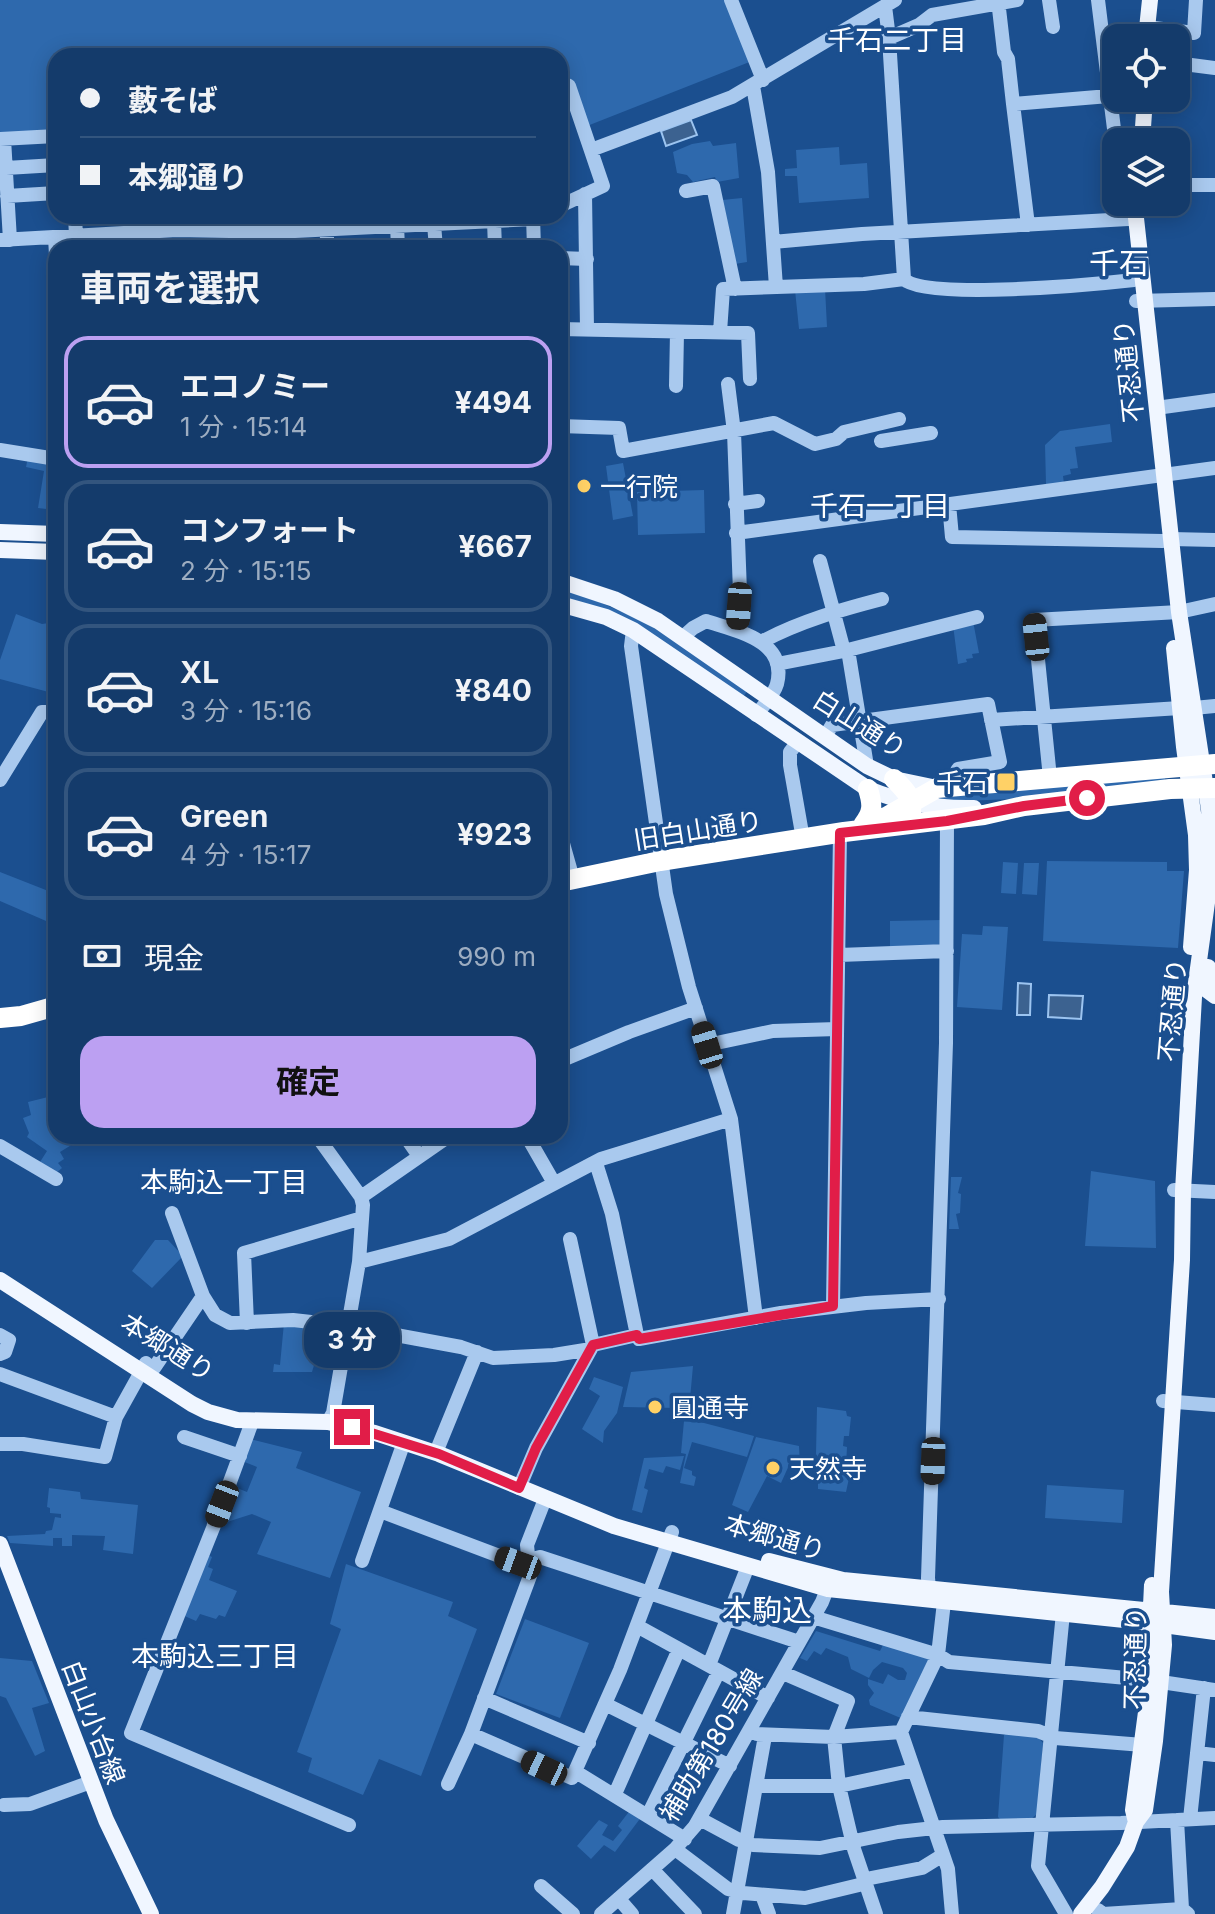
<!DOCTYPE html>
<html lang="ja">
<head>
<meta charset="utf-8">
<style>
  :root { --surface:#143b6b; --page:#214673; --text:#f1f3f6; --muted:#9dadc1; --line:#33557e; --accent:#bca0f2 }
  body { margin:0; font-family:Inter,"Noto Sans JP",sans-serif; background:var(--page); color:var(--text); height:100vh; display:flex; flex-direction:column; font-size:30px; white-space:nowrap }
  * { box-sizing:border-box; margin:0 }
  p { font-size:26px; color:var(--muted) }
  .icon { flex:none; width:44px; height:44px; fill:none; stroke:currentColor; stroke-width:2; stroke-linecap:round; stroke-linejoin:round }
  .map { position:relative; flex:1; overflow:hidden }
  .sheet { position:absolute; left:48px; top:240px; width:520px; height:904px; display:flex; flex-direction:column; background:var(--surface); border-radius:24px; box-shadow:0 4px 20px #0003,0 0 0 2px var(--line) }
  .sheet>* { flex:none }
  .guide { position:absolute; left:48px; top:48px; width:520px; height:176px; border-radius:24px; box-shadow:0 4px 20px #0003,0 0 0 2px var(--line); display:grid; align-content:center; height:176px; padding:0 32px; background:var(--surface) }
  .controls { position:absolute; left:1102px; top:24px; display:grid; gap:16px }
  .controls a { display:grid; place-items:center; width:88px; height:88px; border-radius:16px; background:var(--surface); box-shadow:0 4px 20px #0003,0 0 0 2px var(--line); font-size:40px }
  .end { position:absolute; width:36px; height:36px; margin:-18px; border:10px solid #e11d48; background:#fff; box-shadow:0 0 0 4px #fff }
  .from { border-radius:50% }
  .bubble { position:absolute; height:56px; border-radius:24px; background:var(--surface); box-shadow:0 4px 20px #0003,0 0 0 2px var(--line); font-size:26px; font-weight:700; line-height:56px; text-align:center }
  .car { position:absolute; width:24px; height:48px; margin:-24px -12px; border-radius:10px; box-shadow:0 0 6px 2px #0007; background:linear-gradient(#222 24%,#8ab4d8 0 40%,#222 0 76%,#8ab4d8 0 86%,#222 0) }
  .guide b { display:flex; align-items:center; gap:28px; height:76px; font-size:30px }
  .guide b+b { border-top:2px solid var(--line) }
  .guide i { width:20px; height:20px; background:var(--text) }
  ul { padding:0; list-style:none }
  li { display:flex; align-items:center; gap:24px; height:132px; margin:0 16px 12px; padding:0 16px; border:4px solid var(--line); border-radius:24px }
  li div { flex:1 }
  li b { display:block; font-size:30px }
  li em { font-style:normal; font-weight:700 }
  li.on { border-color:var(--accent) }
  li>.icon { width:72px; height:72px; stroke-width:1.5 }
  h2 { padding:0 32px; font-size:36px; line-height:96px }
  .pay { display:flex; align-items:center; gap:20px; height:88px; padding:0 32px; font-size:30px }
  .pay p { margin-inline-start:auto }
  .action { display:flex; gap:16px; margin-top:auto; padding:16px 32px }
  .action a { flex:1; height:92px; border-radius:24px; background:var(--accent); color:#111; font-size:32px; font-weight:700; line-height:92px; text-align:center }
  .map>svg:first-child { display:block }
  .green { fill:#2e69ad }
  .water { fill:#3c6290; stroke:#9cc4f0; stroke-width:2 }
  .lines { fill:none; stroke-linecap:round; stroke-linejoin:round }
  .minor { stroke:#a9c9ee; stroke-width:14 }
  .major { stroke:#f0f6ff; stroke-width:16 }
  .highway { stroke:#fff; stroke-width:20 }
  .route { stroke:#e11d48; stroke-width:10 }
  .poi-dot { fill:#ffd166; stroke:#1b4f8f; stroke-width:3 }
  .labels { text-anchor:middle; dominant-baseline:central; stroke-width:7; stroke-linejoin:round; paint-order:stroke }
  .street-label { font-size:26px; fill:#fff; stroke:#1b4f8f }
  .poi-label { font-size:26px; fill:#fff; stroke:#1b4f8f; text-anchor:start }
  .neighbourhood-label { font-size:28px; fill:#fff; stroke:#1b4f8f }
  .quarter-label { font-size:30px; fill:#fff; stroke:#1b4f8f }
</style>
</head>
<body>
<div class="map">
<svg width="1215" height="1914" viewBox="0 0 1215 1914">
  <rect width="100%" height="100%" fill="#1b4f8f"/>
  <path class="green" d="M 0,0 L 727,0 L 752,61 L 587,126 L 560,79 L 560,56 L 56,56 L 56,133 L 0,136 Z
    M 710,141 L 713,146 L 736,143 L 739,178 L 717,182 L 715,177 L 693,182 L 687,175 L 677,173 L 673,152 L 692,144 Z
    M 839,147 L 840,165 L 867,163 L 869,198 L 799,203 L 797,176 L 785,176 L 785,169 L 797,168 L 796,150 Z
    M 742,198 L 747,262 L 735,264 L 722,200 Z
    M 825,288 L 827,327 L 799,329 L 795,290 Z
    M 1110,424 L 1112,442 L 1075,447 L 1078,468 L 1070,469 L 1071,474 L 1063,476 L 1064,484 L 1050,487 L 1046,484 L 1045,445 L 1060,431 Z
    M 28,457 L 56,462 L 55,510 L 38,508 L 44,471 L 26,467 Z
    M 623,463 L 633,516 L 613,520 L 606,466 Z
    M 704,490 L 705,533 L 638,535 L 637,492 Z
    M 560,589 L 590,598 L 645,622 L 748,690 L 743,697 L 560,597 Z
    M 16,614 L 42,624 L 56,622 L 56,694 L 0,679 L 0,660 Z
    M 973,621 L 979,653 L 972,654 L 973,658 L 966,659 L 967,662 L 958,664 L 953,625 Z
    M 1165,776 L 1165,781 C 1088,791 1008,805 930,799 Z
    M 1047,861 L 1167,862 L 1167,871 L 1184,871 L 1178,948 L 1043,941 Z
    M 1003,862 L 1018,863 L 1016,894 L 1001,893 Z
    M 1024,863 L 1039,863 L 1037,895 L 1022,894 Z
    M 0,872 L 56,894 L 56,913 L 53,924 L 0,901 Z
    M 941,920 L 941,949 L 890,949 L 890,921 Z
    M 983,926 L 1008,927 L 1002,1010 L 957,1007 L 962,934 L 982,935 Z
    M 56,1095 L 56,1136 L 86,1136 L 60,1152 L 64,1159 L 58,1163 L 62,1168 L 56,1173 L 40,1162 L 47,1151 L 27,1137 L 29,1133 L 23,1118 L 31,1115 L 28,1102 Z
    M 1091,1171 L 1155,1181 L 1156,1248 L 1085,1246 Z
    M 951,1177 L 962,1177 L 958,1193 L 961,1194 L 960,1213 L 956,1214 L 959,1229 L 949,1229 Z
    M 155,1240 L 168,1240 L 183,1256 L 152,1288 L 132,1271 Z
    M 284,1323 L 311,1324 L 314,1336 L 323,1337 L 321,1355 L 317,1355 L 312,1372 L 273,1372 L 274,1364 L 280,1365 Z
    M 693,1366 L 690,1399 L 678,1399 L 677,1408 L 623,1407 L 631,1372 Z
    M 594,1377 L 623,1387 L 617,1413 L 604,1431 L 603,1443 L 582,1429 L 600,1396 L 589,1389 Z
    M 817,1407 L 846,1411 L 847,1416 L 851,1417 L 849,1436 L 844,1436 L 843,1446 L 847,1447 L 846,1466 L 851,1469 L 846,1492 L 818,1489 L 818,1457 L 816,1454 Z
    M 684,1421 L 704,1423 L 754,1436 L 747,1457 L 692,1442 L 684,1468 L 692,1471 L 692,1475 L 696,1477 L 694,1486 L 680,1483 L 686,1454 L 681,1453 Z
    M 756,1437 L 799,1446 L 800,1465 L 790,1463 L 781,1483 L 767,1476 L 748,1512 L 732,1505 Z
    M 250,1439 L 302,1452 L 296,1468 L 361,1492 L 330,1578 L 257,1554 L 271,1522 L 252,1514 L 227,1522 L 220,1518 L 232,1486 L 247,1492 L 257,1467 L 242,1461 Z
    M 684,1456 L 680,1470 L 666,1466 L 663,1473 L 649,1469 L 644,1488 L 648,1490 L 642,1513 L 632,1510 L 644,1458 Z
    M 1047,1485 L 1124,1490 L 1122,1523 L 1045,1518 Z
    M 49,1488 L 80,1492 L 81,1499 L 138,1505 L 133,1554 L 103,1550 L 105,1536 L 72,1535 L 72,1546 L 62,1546 L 62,1538 L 53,1538 L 53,1546 L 10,1543 L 7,1536 L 45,1534 L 46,1531 L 52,1530 L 55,1517 L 61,1518 L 61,1514 L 50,1513 L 50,1508 L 47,1507 Z
    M 204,1553 L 212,1557 L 208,1567 L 213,1569 L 209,1580 L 237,1591 L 225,1617 L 219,1615 L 216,1619 L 200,1614 L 196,1621 L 180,1614 Z
    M 346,1564 L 453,1602 L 448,1616 L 477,1629 L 421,1776 L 379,1759 L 363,1795 L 308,1772 L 312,1758 L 297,1752 L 341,1629 L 330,1624 Z
    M 525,1619 L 589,1643 L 560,1718 L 496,1694 Z
    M 816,1631 L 880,1651 L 885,1641 L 935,1657 L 903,1719 L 870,1705 L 869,1700 L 874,1693 L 868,1685 L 868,1679 L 883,1684 L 888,1674 L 898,1680 L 905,1680 L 907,1673 L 903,1668 L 882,1662 L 873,1670 L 869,1678 L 851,1669 L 848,1657 L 826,1648 L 821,1655 L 814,1651 L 807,1661 L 800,1658 Z
    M 0,1658 L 32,1661 L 49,1703 L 32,1708 L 45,1751 L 35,1756 L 6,1698 L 0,1696 Z
    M 1009,1731 L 1035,1734 L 1043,1743 L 1037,1814 L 1031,1819 L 1001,1820 L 998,1817 L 1004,1735 Z
    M 631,1809 L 642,1816 L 615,1852 L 604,1845 L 591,1859 L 577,1846 L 599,1820 L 608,1825 L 602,1835 L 613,1841 L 622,1830 L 618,1826 Z"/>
  <path class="water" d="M 691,120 L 697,135 L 666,146 L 661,131 Z
    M 1018,983 L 1031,984 L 1030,1015 L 1017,1015 Z
    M 1049,995 L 1083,996 L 1081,1019 L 1048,1017 Z"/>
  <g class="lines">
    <path class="minor" d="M 731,0 L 763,80
      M 998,0 L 1004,52 L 1008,59 L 1013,104 L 1109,96
      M 1049,0 L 1053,27
      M 1098,0 L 1116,145
      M 885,6 L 889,38 L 904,279
      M 1147,27 L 1194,33 L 1196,0
      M 889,38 L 919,25 L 932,15 L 1017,0
      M 1176,63 L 1215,68
      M 560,82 L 569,86 L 603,186 L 560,206
      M 753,86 L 768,172 L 776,287
      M 1013,104 L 1028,225
      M 0,139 L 56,136
      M 4,139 L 10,240
      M 591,150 L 732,97 L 895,0
      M 6,168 L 56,165
      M 1176,185 L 1215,185
      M 686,191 L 713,186 L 735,289
      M 585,194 L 587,329
      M 7,196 L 56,193
      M 75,216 L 76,236
      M 533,216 L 534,248
      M 494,221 L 495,248
      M 434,224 L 436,248
      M 397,225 L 398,248
      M 326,228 L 328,248
      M 55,237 L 56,255
      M 0,240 L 177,230 L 275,232 L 534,219 L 539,216
      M 773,242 L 862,234 L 1128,219
      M 560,258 L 587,259
      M 1136,301 L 1215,299
      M 560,329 L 748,333 L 750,379
      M 720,332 L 723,289 L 864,284 L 904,279 C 923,301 1098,284 1134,280
      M 728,384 L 734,432 L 740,592 L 738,631
      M 676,386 L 677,332
      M 1156,408 L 1215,400
      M 560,426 L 619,428 L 623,451 L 774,423 L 815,444 L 836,439 L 844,432 L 899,419
      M 881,441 L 931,433
      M 0,450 L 56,459
      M 735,504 L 758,501
      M 949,504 L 952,537 L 1163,541
      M 736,533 L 1215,468
      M 1171,539 L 1215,540
      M 560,552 L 560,563
      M 820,561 L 844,651
      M 633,630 L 631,646 L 666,894 L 689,987 L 731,1119 L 756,1318
      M 683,637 L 693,628 L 706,621 C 736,631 788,640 777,684 C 774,695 763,706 756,715
      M 763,641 C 801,621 840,610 882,599
      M 848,650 L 867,766
      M 777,664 L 844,651 L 977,617
      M 1194,708 L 1215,706
      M 991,720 L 1180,708
      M 826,735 L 832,725 L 988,704 L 1000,762 L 958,769 L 948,788
      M 797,743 L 790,752 L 790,765 L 803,839
      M 1050,778 L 1034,620 L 1179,612 L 1215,604
      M 0,780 L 42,712 L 56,712
      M 947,821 L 946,1043 L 928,1578 L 929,1588 L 944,1602 L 938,1655 L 901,1732 L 948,1869 L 952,1914
      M 560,833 L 573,879
      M 839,955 L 947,951
      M 707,1045 L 773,1031 L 837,1029
      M 560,1061 L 629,1032 L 696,1008
      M 317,1136 L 361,1197 L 363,1205 L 359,1262 L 333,1413 L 328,1422
      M 405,1136 L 419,1156
      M 527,1136 L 554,1183
      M 0,1146 L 56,1179
      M 596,1163 L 612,1214 L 637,1335
      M 1174,1190 L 1215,1192
      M 361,1197 L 449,1136
      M 172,1213 L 203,1296 L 215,1315 L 230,1323 L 293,1320 L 347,1326 L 461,1347 L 493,1358 L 554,1355 L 591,1349
      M 570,1239 L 593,1345
      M 359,1262 L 449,1239 L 601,1159 L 731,1119
      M 833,1306 L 840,833
      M 247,1323 L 244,1253 L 362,1218
      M 0,1335 L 9,1340 L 5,1352 L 0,1354
      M 154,1368 L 203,1296
      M 0,1374 L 116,1417
      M 1163,1401 L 1215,1405
      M 252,1422 L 213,1528 L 131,1733 L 349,1825
      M 184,1437 L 240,1456
      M 0,1444 L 23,1444 L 105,1457 L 116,1417 L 146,1363
      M 439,1445 L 477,1352
      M 519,1488 L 536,1448 L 593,1345 L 637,1335 L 639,1339 L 781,1313 L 866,1303 L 939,1299
      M 380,1511 L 518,1563 L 540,1557 L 799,1642
      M 362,1561 L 404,1442
      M 1063,1613 L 1038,1866 L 1066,1914
      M 813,1617 L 938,1655 L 949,1662 L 1149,1680
      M 637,1626 L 768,1698
      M 709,1665 L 748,1566
      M 783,1673 L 848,1701 L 834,1737 L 839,1786 L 854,1849 L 876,1914
      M 1161,1682 L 1215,1690
      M 484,1698 L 589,1743
      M 605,1704 L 730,1766
      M 908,1717 L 1038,1731 L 1055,1738 L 1143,1745
      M 471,1734 L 572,1778 L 620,1670 L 672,1532
      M 757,1734 L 834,1737 L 901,1732
      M 1197,1753 L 1215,1755
      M 576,1772 L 685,1839
      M 448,1784 L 471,1734 L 530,1576 L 527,1545 L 545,1499
      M 756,1786 L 839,1786 L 914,1770
      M 615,1794 L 679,1649
      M 4,1805 L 30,1804 L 91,1782
      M 648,1815 L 719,1671
      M 700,1819 L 739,1840 L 753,1845 L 820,1848 L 898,1832 L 943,1827 L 1121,1823 L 1215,1818
      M 1190,1819 L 1204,1688
      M 1177,1820 L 1182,1909
      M 675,1849 L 728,1889 L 743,1893 L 805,1898 L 859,1885 L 871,1878 L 922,1868 L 943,1855
      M 652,1869 L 695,1914
      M 541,1886 L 573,1914
      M 762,1895 L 769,1914
      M 619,1899 L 632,1914
      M 1098,1910 L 1103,1914 L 1182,1909 L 1188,1914
      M 601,1914 L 675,1849 L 695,1826 L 822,1602 L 831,1579
      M 733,1914 L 765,1736"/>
    <path class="major" d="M 1146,38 L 1150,0
      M 1142,142 L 1145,98
      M 0,532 L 56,534
      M 0,550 L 56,552
      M 560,581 L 614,599 L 658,621 L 867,766 L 894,779 L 937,788
      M 560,604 L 606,617 L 633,630 L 868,789 C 902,803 937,809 974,808
      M 1174,648 L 1184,747 L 1196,835 L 1197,870 L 1191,947
      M 1208,967 L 1207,990 L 1215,996
      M 0,1280 L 192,1404 L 208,1412 L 237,1420 L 328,1422 L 375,1433 L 439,1454 L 614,1526 L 828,1589 L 1134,1621 L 1215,1632
      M 0,1544 L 106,1820 L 151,1914
      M 769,1561 L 843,1580 L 1215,1617
      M 1136,1822 L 1133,1810 L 1146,1712 L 1152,1585
      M 1081,1914 L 1102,1887 L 1127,1847 L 1136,1822 L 1145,1810 L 1155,1741 L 1164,1645 L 1161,1592 L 1182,1260 L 1183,1191 L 1194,997 L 1210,881 L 1211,849 L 1209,809 L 1179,612 L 1136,218 L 1137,202"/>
    <path class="highway" d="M 894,779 C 905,790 915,799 910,815
      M 867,824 L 888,816 L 937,788 L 1215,764
      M 863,825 C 873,812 873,805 868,789
      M 560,882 L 660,861 L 844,832 L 984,815 L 1024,806 L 1170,789 L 1215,788
      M 0,1018 L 21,1016 L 56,1006"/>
  </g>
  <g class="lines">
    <path class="route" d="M 352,1427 L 439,1454 L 519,1488 L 536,1448 L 593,1345 L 637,1335 L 639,1339 L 833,1306 L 840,833 L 947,821 L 1024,806 L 1087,798"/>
  </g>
  <g class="poi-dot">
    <circle cx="584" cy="486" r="8"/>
    <rect x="996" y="772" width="20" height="20" rx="4"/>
    <circle cx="655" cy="1407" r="8"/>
    <circle cx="773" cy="1468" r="8"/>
  </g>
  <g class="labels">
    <g class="street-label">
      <text transform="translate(1128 371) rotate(-96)">不忍通り</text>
      <text transform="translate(860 724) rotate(32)">白山通り</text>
      <text transform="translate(698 830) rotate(-9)">旧白山通り</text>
      <text transform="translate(1172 1010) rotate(-85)">不忍通り</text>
      <text transform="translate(168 1347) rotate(32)">本郷通り</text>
      <text transform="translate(775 1537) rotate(16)">本郷通り</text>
      <text transform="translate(1135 1658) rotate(-89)">不忍通り</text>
      <text transform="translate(94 1722) rotate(69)">白山小台線</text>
      <text transform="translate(711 1745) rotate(-59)">補助第180号線</text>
    </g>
    <g class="poi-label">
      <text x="600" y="486">一行院</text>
      <text x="988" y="782" text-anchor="end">千石</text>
      <text x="671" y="1407">圓通寺</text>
      <text x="789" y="1468">天然寺</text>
    </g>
    <g class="neighbourhood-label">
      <text x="897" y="40">千石二丁目</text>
      <text x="880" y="506">千石一丁目</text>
      <text x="224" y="1182">本駒込一丁目</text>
      <text x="215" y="1656">本駒込三丁目</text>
    </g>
    <g class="quarter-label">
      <text x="1119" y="263">千石</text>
      <text x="767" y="1610">本駒込</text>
    </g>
  </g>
</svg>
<div class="controls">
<a><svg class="icon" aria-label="locate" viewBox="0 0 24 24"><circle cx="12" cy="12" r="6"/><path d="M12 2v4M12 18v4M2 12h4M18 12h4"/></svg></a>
<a><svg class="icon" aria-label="layers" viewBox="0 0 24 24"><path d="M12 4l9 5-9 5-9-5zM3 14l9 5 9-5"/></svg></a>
</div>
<i class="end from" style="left:1087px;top:798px"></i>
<i class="end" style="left:352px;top:1427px"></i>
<div class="bubble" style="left:304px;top:1312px;width:96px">3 分</div>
<i class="car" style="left:739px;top:606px;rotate:184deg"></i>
<i class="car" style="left:1036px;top:637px;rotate:354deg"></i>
<i class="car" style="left:707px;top:1045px;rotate:343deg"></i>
<i class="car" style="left:933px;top:1461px;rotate:182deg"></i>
<i class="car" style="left:222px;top:1504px;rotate:201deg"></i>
<i class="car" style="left:518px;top:1563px;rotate:290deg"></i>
<i class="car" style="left:544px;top:1768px;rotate:295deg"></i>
<div class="guide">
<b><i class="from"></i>藪そば</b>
<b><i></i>本郷通り</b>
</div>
<section class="sheet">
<h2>車両を選択</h2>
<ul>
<li class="on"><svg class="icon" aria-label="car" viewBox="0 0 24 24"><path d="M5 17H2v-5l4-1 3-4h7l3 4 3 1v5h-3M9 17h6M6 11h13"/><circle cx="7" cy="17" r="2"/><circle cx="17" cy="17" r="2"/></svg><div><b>エコノミー</b><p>1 分 · 15:14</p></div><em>¥494</em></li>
<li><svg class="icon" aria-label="car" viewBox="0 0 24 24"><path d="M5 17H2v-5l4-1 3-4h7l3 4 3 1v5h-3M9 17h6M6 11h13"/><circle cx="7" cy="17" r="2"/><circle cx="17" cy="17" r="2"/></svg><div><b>コンフォート</b><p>2 分 · 15:15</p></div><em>¥667</em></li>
<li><svg class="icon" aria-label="car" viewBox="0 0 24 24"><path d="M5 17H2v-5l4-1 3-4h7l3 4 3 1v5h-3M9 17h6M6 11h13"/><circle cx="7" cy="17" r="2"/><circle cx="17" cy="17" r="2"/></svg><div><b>XL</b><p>3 分 · 15:16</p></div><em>¥840</em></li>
<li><svg class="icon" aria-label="car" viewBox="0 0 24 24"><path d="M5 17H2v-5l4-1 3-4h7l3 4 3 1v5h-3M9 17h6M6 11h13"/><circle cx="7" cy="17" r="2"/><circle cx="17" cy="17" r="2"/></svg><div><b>Green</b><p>4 分 · 15:17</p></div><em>¥923</em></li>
</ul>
<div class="pay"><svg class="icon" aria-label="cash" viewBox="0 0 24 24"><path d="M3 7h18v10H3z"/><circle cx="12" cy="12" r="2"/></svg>現金<p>990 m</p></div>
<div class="action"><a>確定</a></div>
</section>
</div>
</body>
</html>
